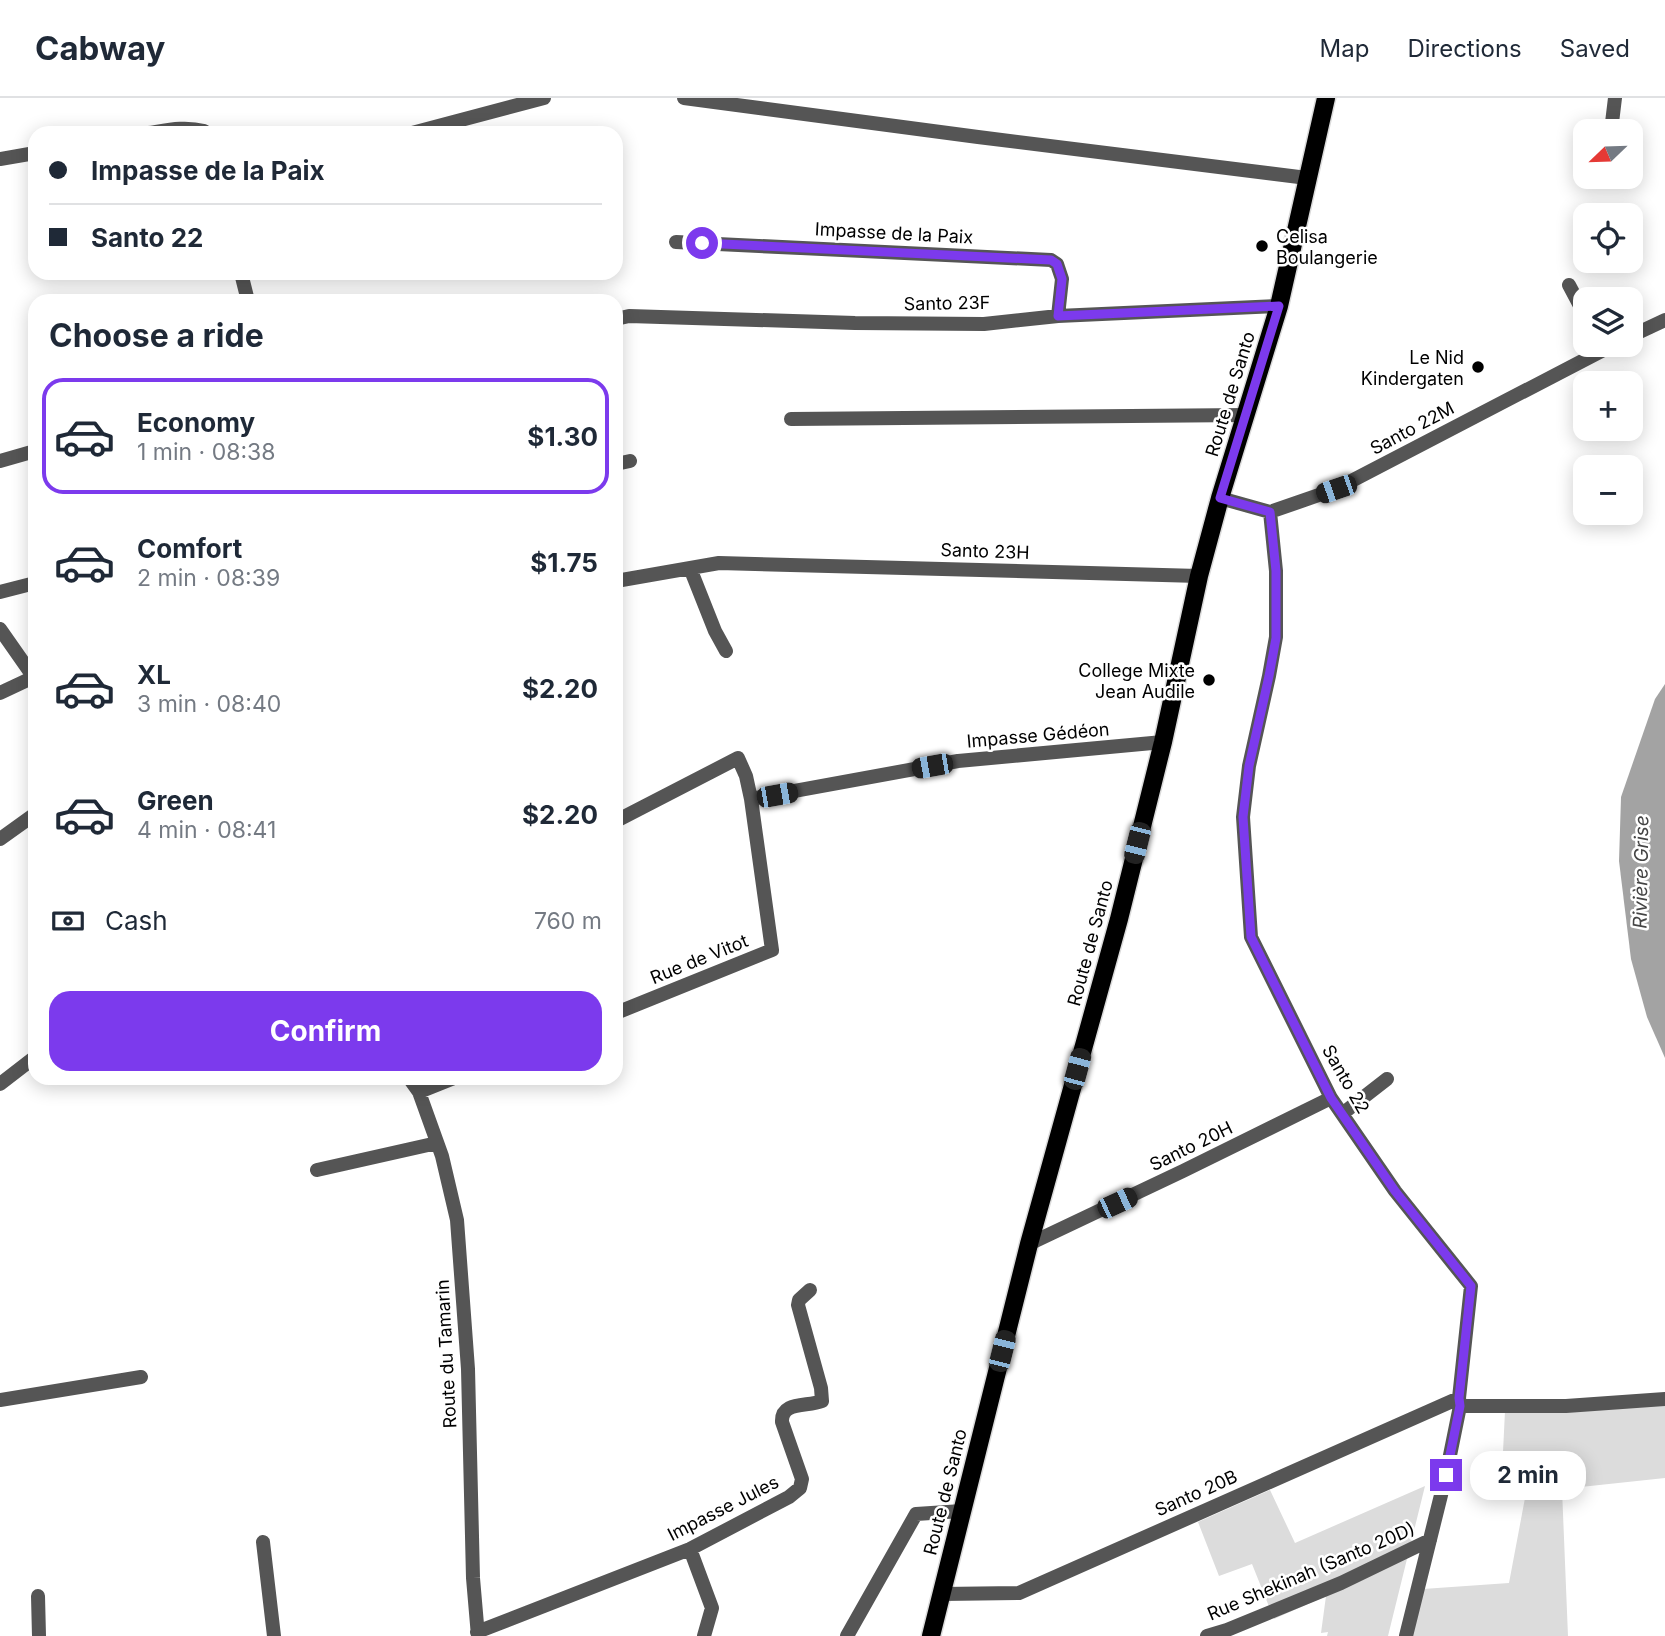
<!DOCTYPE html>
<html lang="en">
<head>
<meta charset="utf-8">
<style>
  :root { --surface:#fff; --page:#f2f2f3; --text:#1f2937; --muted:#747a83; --line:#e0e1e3; --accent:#7c3aed }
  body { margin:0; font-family:Inter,sans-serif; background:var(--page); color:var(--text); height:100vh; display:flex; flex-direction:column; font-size:26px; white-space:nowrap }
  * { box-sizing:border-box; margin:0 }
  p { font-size:23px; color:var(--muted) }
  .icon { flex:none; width:38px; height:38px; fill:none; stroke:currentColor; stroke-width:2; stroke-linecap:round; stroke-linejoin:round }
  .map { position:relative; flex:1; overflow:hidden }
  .details { position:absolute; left:28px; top:196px; width:595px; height:791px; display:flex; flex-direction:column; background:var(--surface); border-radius:21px; box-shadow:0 4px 18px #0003 }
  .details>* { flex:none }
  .hud { position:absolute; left:28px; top:28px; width:595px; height:154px; border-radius:21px; box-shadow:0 4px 18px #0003; display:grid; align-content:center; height:154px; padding:0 21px; background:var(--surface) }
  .needle { width:46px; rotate:247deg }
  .controls { position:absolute; left:1573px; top:21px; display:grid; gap:14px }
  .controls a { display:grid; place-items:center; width:70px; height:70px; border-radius:14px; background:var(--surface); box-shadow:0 4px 18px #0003; font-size:35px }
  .end { position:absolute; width:32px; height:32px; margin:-16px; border:9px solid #7c3aed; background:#fff; box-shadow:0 0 0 4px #fff }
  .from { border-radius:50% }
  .bubble { position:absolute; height:49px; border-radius:21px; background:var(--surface); box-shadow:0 4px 18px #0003; font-size:23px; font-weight:700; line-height:49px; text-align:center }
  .car { position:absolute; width:21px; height:42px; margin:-21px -10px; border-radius:9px; box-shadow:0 0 5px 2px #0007; background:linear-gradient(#222 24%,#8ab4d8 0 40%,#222 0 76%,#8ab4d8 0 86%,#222 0) }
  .hud b { display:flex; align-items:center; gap:24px; height:66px; font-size:26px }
  .hud b+b { border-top:2px solid var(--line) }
  .hud i { width:18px; height:18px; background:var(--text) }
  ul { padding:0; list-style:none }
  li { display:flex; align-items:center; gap:21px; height:116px; margin:0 14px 10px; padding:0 7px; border:4px solid transparent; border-radius:21px }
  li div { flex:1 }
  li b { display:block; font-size:26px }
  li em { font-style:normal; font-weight:700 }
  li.current { border-color:var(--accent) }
  li>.icon { width:63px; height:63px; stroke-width:1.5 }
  h2 { padding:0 21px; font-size:32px; line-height:84px }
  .pay { display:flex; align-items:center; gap:18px; height:77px; padding:0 21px; font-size:26px }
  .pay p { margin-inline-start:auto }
  .button { display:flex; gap:14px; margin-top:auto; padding:14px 21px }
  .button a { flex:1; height:80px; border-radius:21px; background:var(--accent); color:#fff; font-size:28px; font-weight:700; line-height:80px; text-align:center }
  header { display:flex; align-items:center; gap:42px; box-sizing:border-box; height:98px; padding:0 35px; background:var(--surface); border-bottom:2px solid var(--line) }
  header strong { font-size:33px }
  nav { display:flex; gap:38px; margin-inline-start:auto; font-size:24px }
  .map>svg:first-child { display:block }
  .green { fill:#dcdcdc }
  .water { fill:#a3a3a3 }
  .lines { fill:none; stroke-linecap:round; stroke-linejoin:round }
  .primary-casing { stroke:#dbdbdb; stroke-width:21 }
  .street { stroke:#555; stroke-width:14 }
  .primary { stroke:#000; stroke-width:18 }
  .route { stroke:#7c3aed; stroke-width:9 }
  .poi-dot { fill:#000; stroke:#fff; stroke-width:2.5 }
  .labels { text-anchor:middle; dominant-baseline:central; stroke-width:5; stroke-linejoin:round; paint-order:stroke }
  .street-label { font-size:18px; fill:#000; stroke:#fff }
  .poi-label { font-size:18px; fill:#000; stroke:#fff; text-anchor:end }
  .water-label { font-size:19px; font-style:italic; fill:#444; stroke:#fff }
</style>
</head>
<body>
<header>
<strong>Cabway</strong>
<nav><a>Map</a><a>Directions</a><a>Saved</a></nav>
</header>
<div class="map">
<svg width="1665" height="1538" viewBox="0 0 1665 1538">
  <rect width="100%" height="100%" fill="#fff"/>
  <path class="green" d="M 1665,1305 L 1665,1380 L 1562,1391 L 1568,1538 L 1412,1538 L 1423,1491 L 1509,1485 L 1525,1400 L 1501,1395 L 1505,1313 Z
    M 1425,1388 L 1388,1538 L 1327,1538 L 1328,1534 L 1321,1535 L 1326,1498 L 1274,1521 L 1252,1466 L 1219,1478 L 1198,1424 L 1270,1392 L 1295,1445 Z"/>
  <path class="water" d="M 1665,586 L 1665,960 L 1647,919 L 1631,861 L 1619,763 L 1621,699 L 1655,601 Z"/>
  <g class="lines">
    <defs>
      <path id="primary" d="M 931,1538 L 1029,1146 L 1119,821 L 1163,644 L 1199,478 L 1220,400 L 1279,208 L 1326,0"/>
    </defs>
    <use href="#primary" class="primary-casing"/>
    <path class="street" d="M 684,0 L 978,39 L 1307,80
      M 1611,33 L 1615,0
      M 149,35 C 168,32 185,28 204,33 L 205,35
      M 412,35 L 544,0
      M 0,61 L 35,55
      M 676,144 L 1051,162 L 1057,166 L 1062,181 L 1058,218
      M 241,175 L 248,203
      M 1569,187 L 1586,219
      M 616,221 L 629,218 L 855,225 L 984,226 L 1058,218 L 1279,208
      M 1631,238 L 1665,222
      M 791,321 L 1246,317
      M 0,363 L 35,353
      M 616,366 L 630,363
      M 1220,400 L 1270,414 L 1336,391 L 1613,247
      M 1270,414 L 1276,473 L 1276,539 L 1269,578 L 1249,668 L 1243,719 L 1251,839 L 1331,1000 L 1395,1093 L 1471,1188 L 1459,1300 L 1460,1308 L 1446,1377 L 1406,1538
      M 690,470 L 715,533 L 726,553
      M 616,483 L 719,465 L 1199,478
      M 0,494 L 35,485
      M 0,531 L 35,581
      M 0,595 L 34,579
      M 751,701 L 958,663 L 1163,644
      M 616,723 L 738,660 L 746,678 L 751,701 L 772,852 L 616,915
      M 0,741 L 35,716
      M 409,980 L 419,994 L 442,1058 L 457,1122 L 468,1271 L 473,1480 L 478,1538
      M 0,986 L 35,959
      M 419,994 L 454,980
      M 1342,1016 L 1387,981
      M 317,1072 L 437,1045
      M 1029,1146 L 1183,1073 L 1331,1000
      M 0,1302 L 141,1279
      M 1460,1308 L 1566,1308 L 1665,1301
      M 263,1444 L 274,1538
      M 690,1451 L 712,1510 L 704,1538
      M 942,1496 L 1019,1495 L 1459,1300
      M 38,1498 L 39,1538
      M 477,1534 L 690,1451 L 789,1399 L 800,1390 L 802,1381 L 782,1324 C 781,1303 807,1309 822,1303 L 821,1290 L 798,1207 L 799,1202 L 810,1192
      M 847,1538 L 916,1416 L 962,1413
      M 1207,1538 L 1227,1532 L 1341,1485 L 1430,1442"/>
    <use href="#primary" class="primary"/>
  </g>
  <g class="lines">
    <path class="route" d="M 702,145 L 1051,162 L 1057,166 L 1062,181 L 1058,218 L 1279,208 L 1220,400 L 1270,414 L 1276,473 L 1276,540 L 1269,578 L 1249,668 L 1243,719 L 1251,839 L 1331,1000 L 1395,1093 L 1471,1188 L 1459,1300 L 1460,1308 L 1446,1377"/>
  </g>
  <g class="poi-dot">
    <circle cx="1262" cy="148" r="7"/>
    <circle cx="1478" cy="269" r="7"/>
    <circle cx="1209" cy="582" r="7"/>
  </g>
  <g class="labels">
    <g class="street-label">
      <text transform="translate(894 135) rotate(3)">Impasse de la Paix</text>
      <text transform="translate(947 205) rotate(-1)">Santo 23F</text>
      <text transform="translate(1230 296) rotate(-73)">Route de Santo</text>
      <text transform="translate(1412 330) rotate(-28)">Santo 22M</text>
      <text transform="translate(985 453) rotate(2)">Santo 23H</text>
      <text transform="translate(1038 637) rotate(-5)">Impasse Gédéon</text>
      <text transform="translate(1090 845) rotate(-75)">Route de Santo</text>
      <text transform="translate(699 861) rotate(-22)">Rue de Vitot</text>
      <text transform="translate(1346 981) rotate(60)">Santo 22</text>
      <text transform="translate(1191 1048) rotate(-26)">Santo 20H</text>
      <text transform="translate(446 1256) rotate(-93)">Route du Tamarin</text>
      <text transform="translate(945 1394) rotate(-76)">Route de Santo</text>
      <text transform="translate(1196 1395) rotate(-24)">Santo 20B</text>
      <text transform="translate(723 1410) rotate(-27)">Impasse Jules</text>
      <text transform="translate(1311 1473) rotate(-23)">Rue Shekinah (Santo 20D)</text>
    </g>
    <g class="poi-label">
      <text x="1276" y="138" text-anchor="start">Celisa<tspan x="1276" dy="21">Boulangerie</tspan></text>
      <text x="1464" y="259">Le Nid<tspan x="1464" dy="21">Kindergaten</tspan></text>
      <text x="1195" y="572">College Mixte<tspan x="1195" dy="21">Jean Audile</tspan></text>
    </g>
    <g class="water-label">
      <text transform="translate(1641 774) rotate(-89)">Rivière Grise</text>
    </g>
  </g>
</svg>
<div class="controls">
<a><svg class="needle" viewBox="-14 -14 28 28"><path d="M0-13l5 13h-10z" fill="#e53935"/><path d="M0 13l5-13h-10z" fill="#747a83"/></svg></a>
<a><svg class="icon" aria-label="locate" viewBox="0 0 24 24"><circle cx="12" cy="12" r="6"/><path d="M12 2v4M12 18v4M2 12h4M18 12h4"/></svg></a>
<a><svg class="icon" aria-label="layers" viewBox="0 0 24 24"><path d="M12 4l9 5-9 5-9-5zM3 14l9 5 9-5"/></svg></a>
<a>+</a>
<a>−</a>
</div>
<i class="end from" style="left:702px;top:145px"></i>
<i class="end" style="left:1446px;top:1377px"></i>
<div class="bubble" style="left:1470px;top:1353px;width:116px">2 min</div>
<i class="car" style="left:1336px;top:391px;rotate:251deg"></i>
<i class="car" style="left:932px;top:668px;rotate:260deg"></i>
<i class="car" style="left:777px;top:697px;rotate:80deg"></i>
<i class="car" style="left:1137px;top:745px;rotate:194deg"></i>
<i class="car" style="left:1077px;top:971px;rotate:15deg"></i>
<i class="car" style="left:1117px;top:1105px;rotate:65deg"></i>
<i class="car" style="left:1002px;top:1253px;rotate:14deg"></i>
<div class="hud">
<b><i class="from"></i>Impasse de la Paix</b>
<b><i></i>Santo 22</b>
</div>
<section class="details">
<h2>Choose a ride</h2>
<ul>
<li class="current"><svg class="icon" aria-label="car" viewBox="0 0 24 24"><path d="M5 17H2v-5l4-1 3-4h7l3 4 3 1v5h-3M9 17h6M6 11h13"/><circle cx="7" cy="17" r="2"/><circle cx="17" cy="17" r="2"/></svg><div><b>Economy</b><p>1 min · 08:38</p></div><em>$1.30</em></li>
<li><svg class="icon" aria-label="car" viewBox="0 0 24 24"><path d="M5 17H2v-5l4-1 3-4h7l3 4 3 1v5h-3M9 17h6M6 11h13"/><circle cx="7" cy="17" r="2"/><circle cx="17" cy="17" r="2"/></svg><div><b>Comfort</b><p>2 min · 08:39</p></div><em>$1.75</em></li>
<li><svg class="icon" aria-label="car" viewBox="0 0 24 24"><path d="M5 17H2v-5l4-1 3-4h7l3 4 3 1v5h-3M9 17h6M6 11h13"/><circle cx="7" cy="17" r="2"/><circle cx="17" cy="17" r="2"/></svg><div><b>XL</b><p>3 min · 08:40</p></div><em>$2.20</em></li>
<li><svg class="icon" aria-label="car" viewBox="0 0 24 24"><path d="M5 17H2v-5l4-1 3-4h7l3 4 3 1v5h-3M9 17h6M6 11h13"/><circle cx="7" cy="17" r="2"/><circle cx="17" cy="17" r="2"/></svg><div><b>Green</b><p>4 min · 08:41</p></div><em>$2.20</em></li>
</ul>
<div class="pay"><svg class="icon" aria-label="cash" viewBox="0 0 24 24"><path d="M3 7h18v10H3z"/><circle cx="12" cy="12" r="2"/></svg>Cash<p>760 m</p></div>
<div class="button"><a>Confirm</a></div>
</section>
</div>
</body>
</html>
